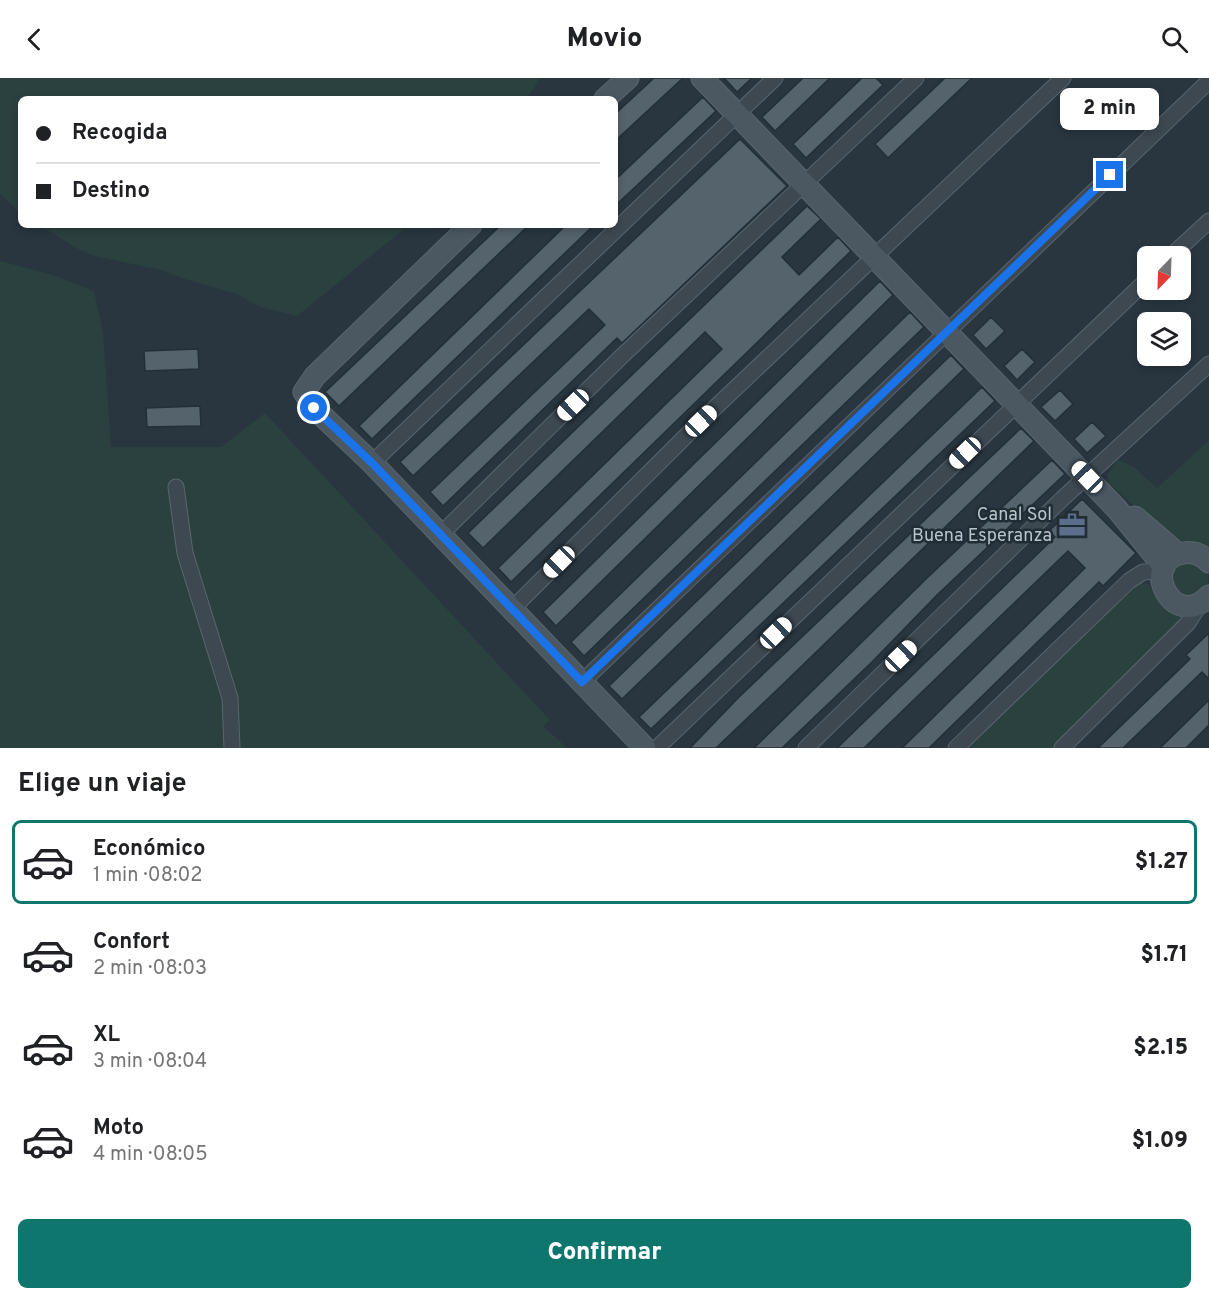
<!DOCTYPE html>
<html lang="es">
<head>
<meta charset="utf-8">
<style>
  :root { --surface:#fff; --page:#f6f6f6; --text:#202124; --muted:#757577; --line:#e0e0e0; --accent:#0f766e }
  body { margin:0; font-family:Overpass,sans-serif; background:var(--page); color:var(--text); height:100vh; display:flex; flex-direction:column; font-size:22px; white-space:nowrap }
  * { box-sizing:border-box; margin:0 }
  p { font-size:20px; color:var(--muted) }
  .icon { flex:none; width:33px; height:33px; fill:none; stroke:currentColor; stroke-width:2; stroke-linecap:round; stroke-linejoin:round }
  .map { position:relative; height:670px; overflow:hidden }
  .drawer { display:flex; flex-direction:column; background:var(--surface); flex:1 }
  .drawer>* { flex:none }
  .hud { position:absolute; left:18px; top:18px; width:600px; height:132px; border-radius:9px; box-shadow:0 3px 9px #0003; display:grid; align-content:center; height:132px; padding:0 18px; background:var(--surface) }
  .needle { width:39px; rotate:203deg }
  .buttons { position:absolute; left:1137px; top:168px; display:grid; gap:12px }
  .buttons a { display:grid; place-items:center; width:54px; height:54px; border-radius:9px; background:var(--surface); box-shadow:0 3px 9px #0003; font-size:30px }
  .end { position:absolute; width:27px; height:27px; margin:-14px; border:8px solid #1a73e8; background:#fff; box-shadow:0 0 0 3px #fff }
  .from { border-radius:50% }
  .bubble { position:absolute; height:42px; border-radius:9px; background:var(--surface); box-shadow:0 3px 9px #0003; font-size:20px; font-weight:800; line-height:42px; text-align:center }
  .car { position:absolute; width:18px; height:36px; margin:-18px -9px; border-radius:8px; box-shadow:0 0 4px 2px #0007; background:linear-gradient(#fff 24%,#345 0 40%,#fff 0 76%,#345 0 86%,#fff 0) }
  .hud b { display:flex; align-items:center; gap:21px; height:57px; font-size:22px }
  .hud b+b { border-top:2px solid var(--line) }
  .hud i { width:15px; height:15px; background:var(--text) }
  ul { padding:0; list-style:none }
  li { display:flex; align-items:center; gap:18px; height:84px; margin:0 12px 9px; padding:0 6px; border:3px solid transparent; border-radius:9px }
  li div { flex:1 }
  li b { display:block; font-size:22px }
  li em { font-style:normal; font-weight:800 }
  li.on { border-color:var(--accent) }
  li>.icon { width:54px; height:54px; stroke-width:1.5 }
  h2 { padding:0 18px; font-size:27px; line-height:72px }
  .primary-button { display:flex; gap:12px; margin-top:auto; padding:12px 18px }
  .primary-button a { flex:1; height:69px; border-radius:9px; background:var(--accent); color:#fff; font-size:24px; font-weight:800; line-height:69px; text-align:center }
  header { display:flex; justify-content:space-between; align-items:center; height:78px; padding:0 18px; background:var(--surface); font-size:27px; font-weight:800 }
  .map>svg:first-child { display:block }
  .green { fill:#2b413f }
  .building { fill:#54636c; stroke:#232f37; stroke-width:1.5 }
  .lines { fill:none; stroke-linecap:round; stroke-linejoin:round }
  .street-casing { stroke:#5a666d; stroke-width:17 }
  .secondary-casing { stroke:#5a666d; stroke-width:23 }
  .street { stroke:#3d4850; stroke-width:15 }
  .secondary { stroke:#4b5862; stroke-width:21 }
  .route { stroke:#1a73e8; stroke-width:8 }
  .labels { text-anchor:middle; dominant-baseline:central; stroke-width:5; stroke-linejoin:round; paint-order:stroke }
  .poi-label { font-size:18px; fill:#b9c3ca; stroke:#212d35; text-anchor:end }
</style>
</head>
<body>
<header><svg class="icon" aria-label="back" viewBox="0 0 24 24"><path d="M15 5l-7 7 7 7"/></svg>Movio<svg class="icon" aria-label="search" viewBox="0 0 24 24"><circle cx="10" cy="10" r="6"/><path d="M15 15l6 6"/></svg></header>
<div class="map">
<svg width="1209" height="670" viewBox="0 0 1209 670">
  <rect width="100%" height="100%" fill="#293640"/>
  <path class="green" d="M 0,0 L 541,0 L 526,21 L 21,21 L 21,136 L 0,116 Z
    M 39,147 L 409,147 L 297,238 L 260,229 L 237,216 L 188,202 L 161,192 L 95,178 L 80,172 Z
    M 0,183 L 53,197 L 94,213 L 103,255 L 111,369 L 221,369 L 265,335 L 550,642 L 543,648 L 567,670 L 0,670 Z
    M 1209,362 L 1209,471 L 1167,458 L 1109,405 L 1107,397 L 1118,382 L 1134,389 L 1157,410 Z
    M 1183,480 L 1207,491 L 1209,509 L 1189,524 L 1166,501 Z
    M 1140,504 L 1148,506 L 1162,529 L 1185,543 L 1062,670 L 964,670 L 1109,529 Z"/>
  <path class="building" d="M 654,0 L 683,0 L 615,63 L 615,36 Z
    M 724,0 L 752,0 L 737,14 Z
    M 803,0 L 830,0 L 775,53 L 762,39 Z
    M 862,0 L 876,0 L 883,7 L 806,80 L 793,66 Z
    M 945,0 L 972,0 L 888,80 L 875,66 Z
    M 703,19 L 716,33 L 615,128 L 615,102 Z
    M 740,61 L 787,108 L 622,265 L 617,260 L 443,428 L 430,414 L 605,247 L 589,231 L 413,398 L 400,384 Z
    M 807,128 L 821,141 L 782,179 L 799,197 L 838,159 L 851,173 L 511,504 L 498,490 L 722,271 L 705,254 L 483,470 L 468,455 Z
    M 501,147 L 529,147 L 339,328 L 325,314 Z
    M 566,147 L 594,147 L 372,361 L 359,348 Z
    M 880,203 L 893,217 L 556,548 L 543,534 Z
    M 910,234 L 924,249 L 584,578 L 571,564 Z
    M 991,239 L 1005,253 L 986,271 L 973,257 Z
    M 198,271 L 199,291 L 145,293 L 144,273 Z
    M 1022,271 L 1035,284 L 1017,302 L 1004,288 Z
    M 951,277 L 964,291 L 622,621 L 609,608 Z
    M 982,309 L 995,323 L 651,651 L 639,639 Z
    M 1060,312 L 1073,326 L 1055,343 L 1041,329 Z
    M 200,328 L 201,348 L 147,349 L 146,330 Z
    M 1092,344 L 1106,358 L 1087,375 L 1074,361 Z
    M 1021,350 L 1034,363 L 779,610 L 716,670 L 690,670 L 739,619 Z
    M 1052,382 L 1065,396 L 937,517 L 872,584 L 782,670 L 754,670 L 927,500 Z
    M 1082,421 L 1136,475 L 1103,508 L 1099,504 L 929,670 L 902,670 L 1085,490 L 1068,473 L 864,670 L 837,670 L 1055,459 L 1049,453 Z
    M 1209,555 L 1209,601 L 1202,594 L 1123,670 L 1098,670 L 1190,581 L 1186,577 Z
    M 1209,622 L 1209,647 L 1186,670 L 1160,670 Z"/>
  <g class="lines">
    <defs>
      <path id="street" d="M 1171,178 L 1209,143
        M 372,385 L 775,0
        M 176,409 L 185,475 L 230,620 L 232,670
        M 440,457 L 622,278 L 916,0
        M 512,531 L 701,343 L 1063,0
        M 582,604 L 1209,3
        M 657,670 L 1148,201
        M 806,670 L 1062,421 L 1209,286
        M 956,670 L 1129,503 L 1143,494 L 1162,493
        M 1062,670 L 1188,545 L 1200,526"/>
      <path id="secondary" d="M 702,0 L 1117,431 L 1164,489
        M 605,21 L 628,0
        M 471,147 L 315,298 L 304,314 L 314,330 L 372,385 L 645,670
        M 1135,439 L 1178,476
        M 1209,484 C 1202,477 1194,473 1184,475 C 1137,482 1173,555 1209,518"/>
    </defs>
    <use href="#street" class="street-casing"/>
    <use href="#secondary" class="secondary-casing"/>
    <use href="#street" class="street"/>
    <use href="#secondary" class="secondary"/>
  </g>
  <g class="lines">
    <path class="route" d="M 314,330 L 372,385 L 582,604 L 1110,97"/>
  </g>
  <defs>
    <symbol id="office-bare" viewBox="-9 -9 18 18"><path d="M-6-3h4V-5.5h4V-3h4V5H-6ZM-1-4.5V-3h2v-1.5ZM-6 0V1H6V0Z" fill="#5c6f8a" stroke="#212d35" stroke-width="2.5" paint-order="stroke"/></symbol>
  </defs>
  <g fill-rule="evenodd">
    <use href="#office-bare" x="1053" y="428" width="38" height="38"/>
  </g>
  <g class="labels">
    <g class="poi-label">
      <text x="1052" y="437">Canal Sol<tspan x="1052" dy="21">Buena Esperanza</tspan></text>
    </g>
  </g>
</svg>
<div class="buttons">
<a><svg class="needle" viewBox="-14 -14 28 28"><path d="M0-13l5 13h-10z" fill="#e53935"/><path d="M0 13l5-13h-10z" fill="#757577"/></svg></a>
<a><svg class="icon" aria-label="layers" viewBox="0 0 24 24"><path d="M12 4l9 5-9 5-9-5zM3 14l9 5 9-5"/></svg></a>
</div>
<i class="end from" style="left:314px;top:330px"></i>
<i class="end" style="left:1110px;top:97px"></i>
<div class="bubble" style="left:1060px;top:10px;width:99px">2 min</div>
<i class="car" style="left:573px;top:327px;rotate:226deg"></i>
<i class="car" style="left:701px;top:343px;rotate:46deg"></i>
<i class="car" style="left:965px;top:375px;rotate:226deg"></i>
<i class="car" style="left:1087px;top:399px;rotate:316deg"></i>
<i class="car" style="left:559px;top:484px;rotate:225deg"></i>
<i class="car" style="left:776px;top:555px;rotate:46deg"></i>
<i class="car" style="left:901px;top:578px;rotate:46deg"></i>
<div class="hud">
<b><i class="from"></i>Recogida</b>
<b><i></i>Destino</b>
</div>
</div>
<section class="drawer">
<h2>Elige un viaje</h2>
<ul>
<li class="on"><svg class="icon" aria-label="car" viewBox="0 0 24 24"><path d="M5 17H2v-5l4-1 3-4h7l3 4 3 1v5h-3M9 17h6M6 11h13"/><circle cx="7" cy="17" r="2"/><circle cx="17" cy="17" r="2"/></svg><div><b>Económico</b><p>1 min · 08:02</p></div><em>$1.27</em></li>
<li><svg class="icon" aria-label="car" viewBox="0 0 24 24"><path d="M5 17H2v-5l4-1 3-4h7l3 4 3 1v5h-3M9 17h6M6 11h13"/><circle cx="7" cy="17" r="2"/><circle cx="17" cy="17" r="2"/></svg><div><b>Confort</b><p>2 min · 08:03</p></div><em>$1.71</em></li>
<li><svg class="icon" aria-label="car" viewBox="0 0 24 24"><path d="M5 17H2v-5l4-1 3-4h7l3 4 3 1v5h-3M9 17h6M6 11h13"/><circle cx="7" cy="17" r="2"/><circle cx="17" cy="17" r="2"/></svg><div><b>XL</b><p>3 min · 08:04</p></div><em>$2.15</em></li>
<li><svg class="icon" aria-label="car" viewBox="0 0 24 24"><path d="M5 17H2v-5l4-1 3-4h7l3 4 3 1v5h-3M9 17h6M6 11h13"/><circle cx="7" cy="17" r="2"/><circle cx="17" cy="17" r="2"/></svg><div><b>Moto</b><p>4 min · 08:05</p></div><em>$1.09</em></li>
</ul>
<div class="primary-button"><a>Confirmar</a></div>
</section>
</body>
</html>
